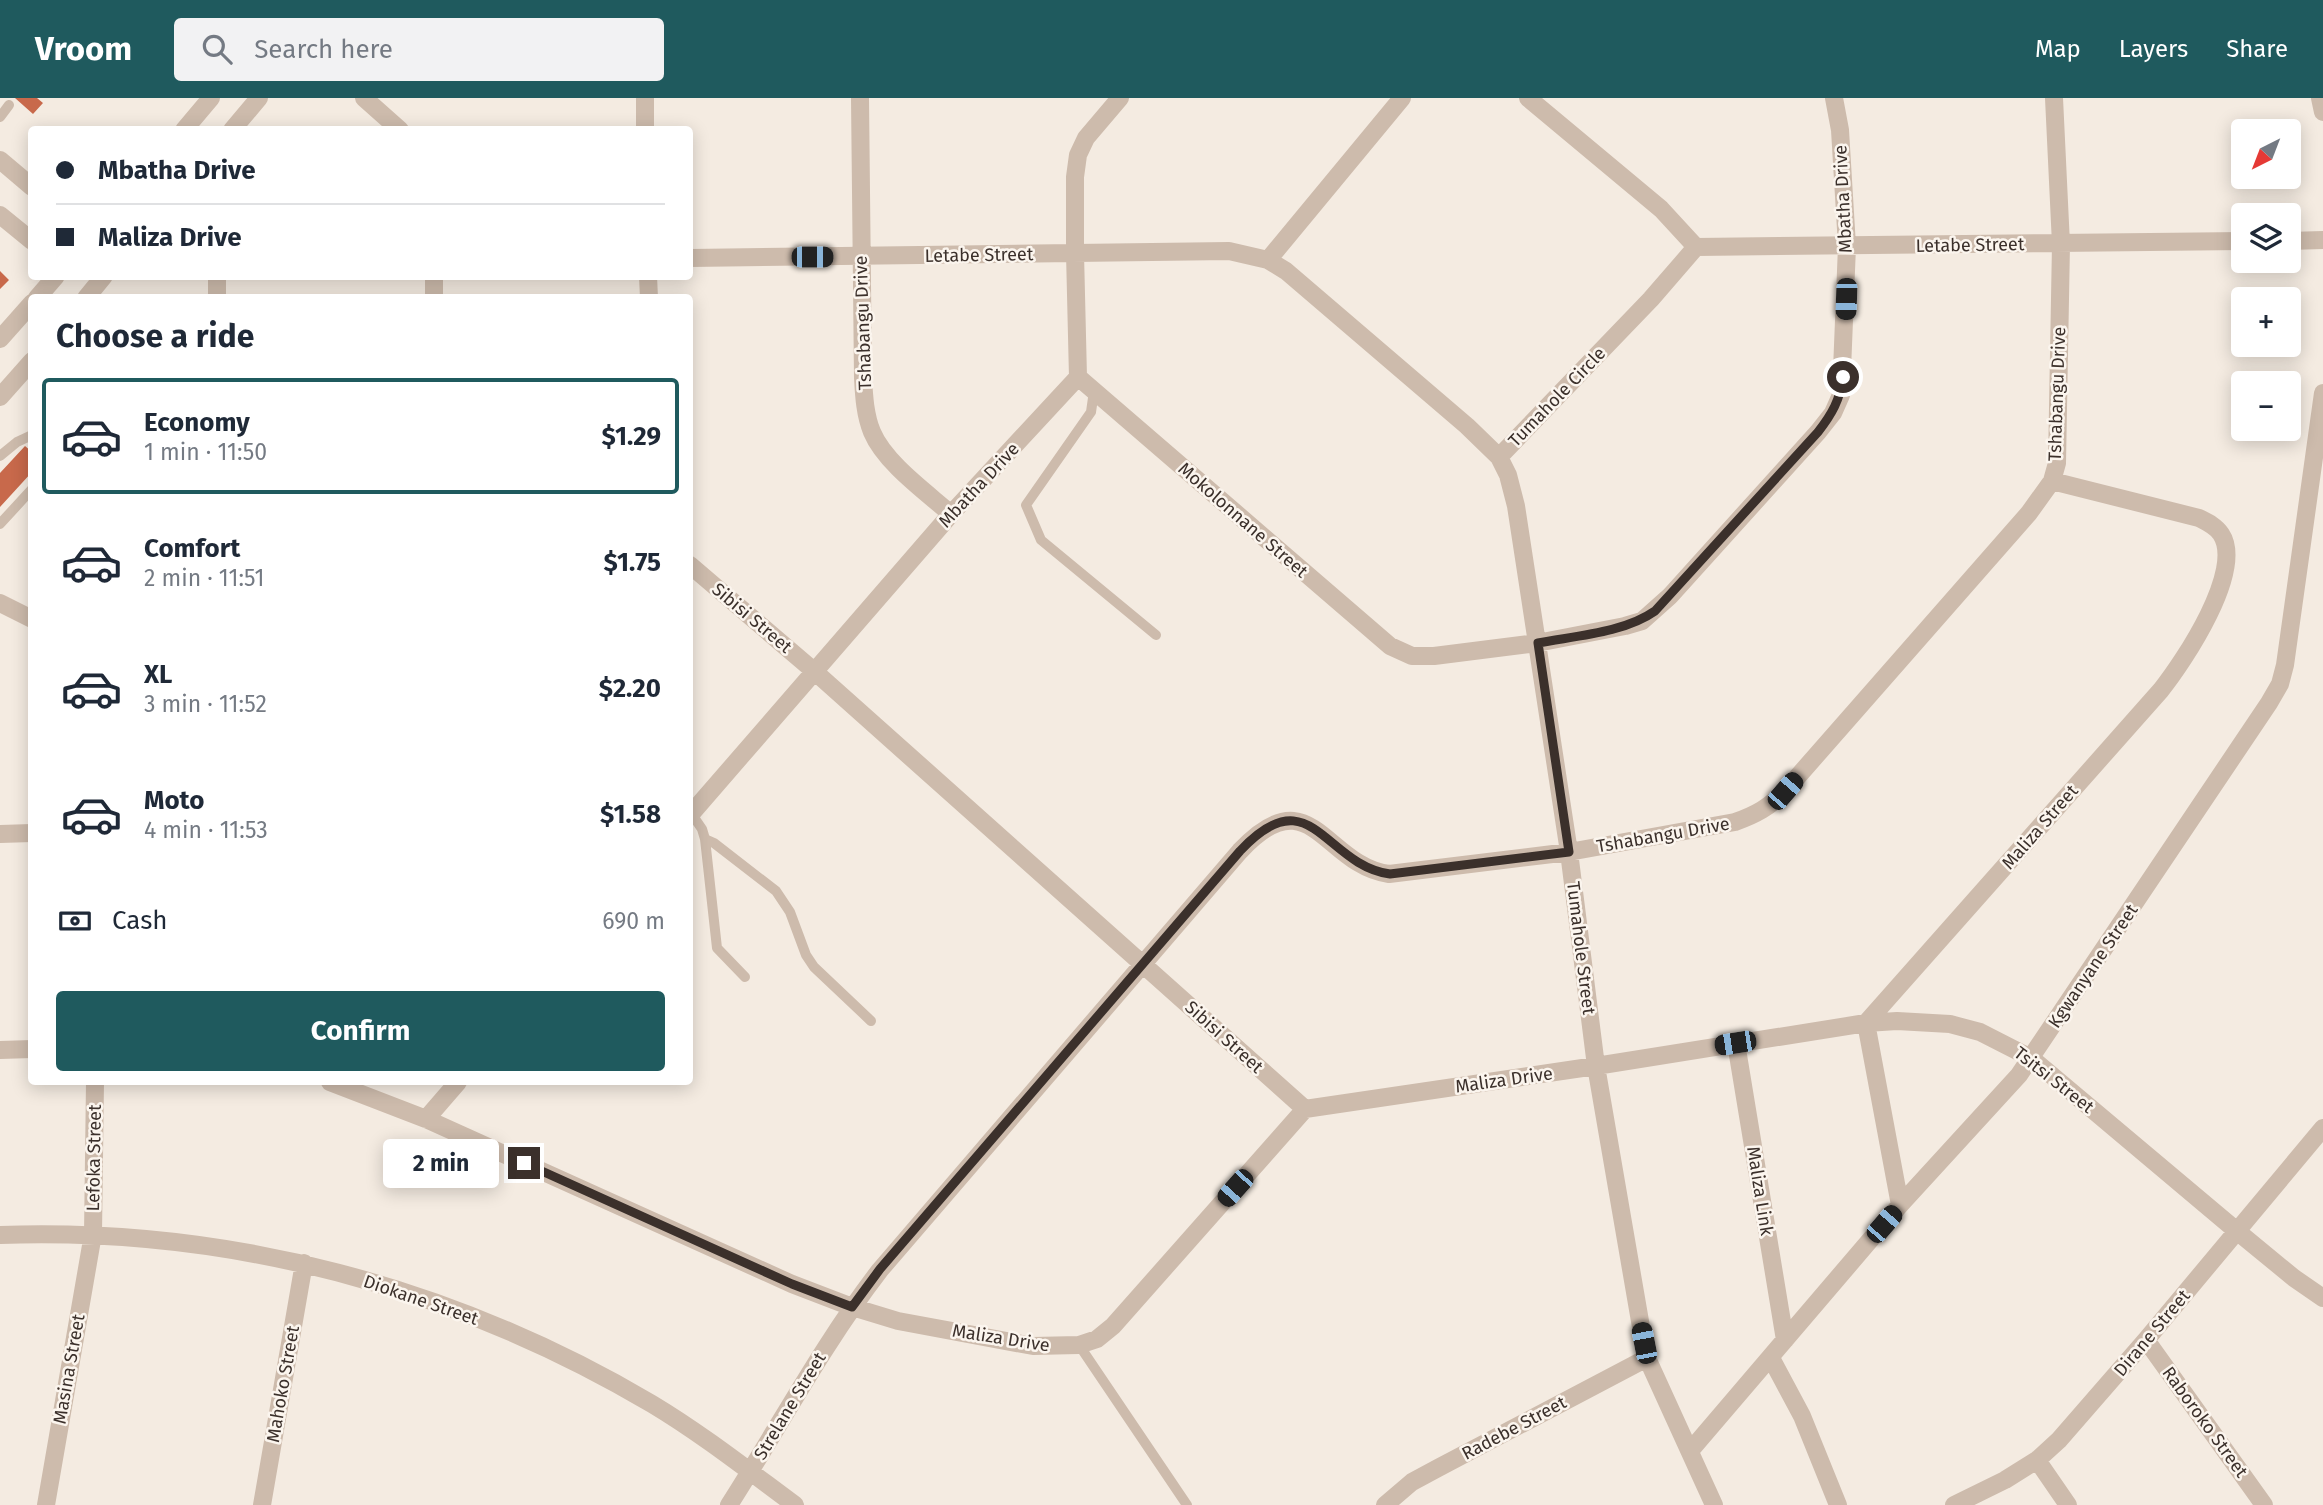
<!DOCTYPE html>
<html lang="en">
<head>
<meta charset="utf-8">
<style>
  :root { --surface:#fff; --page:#f2f2f3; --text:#1f2937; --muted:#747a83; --line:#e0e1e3; --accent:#1f5a5e }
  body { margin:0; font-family:"Fira Sans",sans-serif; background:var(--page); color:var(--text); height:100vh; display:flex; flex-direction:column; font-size:26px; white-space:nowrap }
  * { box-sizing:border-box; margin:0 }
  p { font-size:23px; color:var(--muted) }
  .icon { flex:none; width:38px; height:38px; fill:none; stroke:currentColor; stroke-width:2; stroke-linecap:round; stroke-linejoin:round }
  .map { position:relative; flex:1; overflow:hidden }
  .side { position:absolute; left:28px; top:196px; width:665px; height:791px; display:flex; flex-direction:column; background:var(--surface); border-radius:7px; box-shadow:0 4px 18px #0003 }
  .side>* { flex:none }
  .hud { position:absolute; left:28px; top:28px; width:665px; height:154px; border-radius:7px; box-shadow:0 4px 18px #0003; display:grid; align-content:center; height:154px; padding:0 28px; background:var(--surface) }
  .needle { width:46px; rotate:222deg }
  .controls { position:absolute; left:2231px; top:21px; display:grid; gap:14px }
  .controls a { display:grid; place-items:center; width:70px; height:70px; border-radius:7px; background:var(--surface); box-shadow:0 4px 18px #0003; font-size:35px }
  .end { position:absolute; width:32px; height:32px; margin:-16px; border:9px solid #3b302b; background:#fff; box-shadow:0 0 0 4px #fff }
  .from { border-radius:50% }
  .bubble { position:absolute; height:49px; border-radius:7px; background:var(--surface); box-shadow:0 4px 18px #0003; font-size:23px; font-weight:700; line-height:49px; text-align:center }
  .car { position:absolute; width:21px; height:42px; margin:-21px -10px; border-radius:9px; box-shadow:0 0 5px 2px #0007; background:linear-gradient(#222 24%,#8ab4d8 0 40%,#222 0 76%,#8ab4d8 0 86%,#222 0) }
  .hud b { display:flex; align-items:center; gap:24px; height:66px; font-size:26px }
  .hud b+b { border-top:2px solid var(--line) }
  .hud i { width:18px; height:18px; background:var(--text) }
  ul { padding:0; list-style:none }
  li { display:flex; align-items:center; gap:21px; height:116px; margin:0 14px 10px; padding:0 14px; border:4px solid transparent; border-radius:7px }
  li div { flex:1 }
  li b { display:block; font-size:26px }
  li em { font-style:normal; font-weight:700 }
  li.on { border-color:var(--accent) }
  li>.icon { width:63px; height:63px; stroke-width:1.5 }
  h2 { padding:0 28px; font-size:32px; line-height:84px }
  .pay { display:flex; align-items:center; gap:18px; height:77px; padding:0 28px; font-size:26px }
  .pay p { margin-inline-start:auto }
  .primary-button { display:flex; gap:14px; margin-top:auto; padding:14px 28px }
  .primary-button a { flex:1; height:80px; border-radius:7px; background:var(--accent); color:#fff; font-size:28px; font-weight:700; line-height:80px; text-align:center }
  header { display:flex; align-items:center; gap:42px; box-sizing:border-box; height:98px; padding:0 35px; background:var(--accent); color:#fff }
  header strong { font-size:33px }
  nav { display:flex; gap:38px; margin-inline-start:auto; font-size:24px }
  .search { width:490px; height:63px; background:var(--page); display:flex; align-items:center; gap:18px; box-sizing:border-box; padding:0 24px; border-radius:7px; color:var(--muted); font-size:26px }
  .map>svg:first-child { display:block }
  .building { fill:#c8694b }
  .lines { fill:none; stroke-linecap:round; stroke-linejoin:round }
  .service { stroke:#cdbbac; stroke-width:10 }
  .minor { stroke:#cdbbac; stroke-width:18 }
  .tertiary { stroke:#cdbbac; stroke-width:18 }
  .route { stroke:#3b302b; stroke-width:9 }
  .labels { text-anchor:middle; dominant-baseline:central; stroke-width:5; stroke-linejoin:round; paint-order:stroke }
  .street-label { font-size:18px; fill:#3b302b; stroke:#fbf5ee }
</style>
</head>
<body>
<header>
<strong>Vroom</strong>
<div class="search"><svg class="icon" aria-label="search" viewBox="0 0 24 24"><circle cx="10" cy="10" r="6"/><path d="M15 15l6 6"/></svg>Search here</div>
<nav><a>Map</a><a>Layers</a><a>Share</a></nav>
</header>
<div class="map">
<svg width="2323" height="1407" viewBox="0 0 2323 1407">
  <rect width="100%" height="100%" fill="#f4ebe1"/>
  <path class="building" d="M 15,0 L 37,0 L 43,5 L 33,16 Z
    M 0,173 L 9,182 L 0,191 Z
    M 25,348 L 32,354 L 32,374 L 0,409 L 0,375 Z"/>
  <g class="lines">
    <path class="service" d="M 0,19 L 9,7
      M 1094,293 L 1091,314 L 1026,407 L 1041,442 L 1156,537
      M 0,358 L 17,344 L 32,337
      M 0,426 L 32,391
      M 691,715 L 702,731 L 705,741 L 717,850 L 745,879
      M 705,741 L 714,745 L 776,793 L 790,814 L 806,857 L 814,869 L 871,923
      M 1079,1247 L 1187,1407"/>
    <path class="minor" d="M 364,0 L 400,32
      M 645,0 L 645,32
      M 860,0 L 863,280 C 864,298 865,317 872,334 C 885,365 926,394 951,416
      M 1528,0 L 1661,111 L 1696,149
      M 2320,0 L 2323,14
      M 2289,143 L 2323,142
      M 1696,149 L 2244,143
      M 690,160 L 1229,153 L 1268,162 L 1286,173 L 1467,328 L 1499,359 L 1508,377 L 1516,408 L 1569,754 L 1596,968 L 1641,1229 L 1647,1260 L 1714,1407
      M 1268,162 L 1402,0
      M 217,178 L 217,200
      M 648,178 L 649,200
      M 434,200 L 434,178
      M 1078,279 L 1390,548 L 1412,558 L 1434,558 L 1537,545 L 1625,528 L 1642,523 L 1670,498 L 1818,334 L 1833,315 L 1841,297 L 1847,148 L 1840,32 L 1834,0
      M 1499,359 L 1651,201 L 1696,149
      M 690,467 L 814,573 L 1305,1011
      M 0,505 L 32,521
      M 690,717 L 951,416 L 1078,279 L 1075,155 L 1075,79 L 1078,57 L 1086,40 L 1120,0
      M 0,736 L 32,735
      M 1866,925 L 2161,592 C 2184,563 2245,472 2221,436 C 2216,428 2207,424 2199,420 L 2052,383
      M 1866,925 L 1900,1107
      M 1736,945 L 1785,1242
      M 0,952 L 32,951
      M 330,984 L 426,1021 L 792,1186 L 852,1209 L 898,1223 L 1033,1248 L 1079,1247 L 1097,1241 L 1113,1228 L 1305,1011 L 1596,968 L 1866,925 L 1897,923 L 1950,926 L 1980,934 L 2031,960 L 2238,1134 L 2294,1180 L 2323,1200
      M 426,1021 L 458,984
      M 0,1137 C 230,1129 454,1189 652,1306 C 702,1336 749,1373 795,1407
      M 2146,1242 L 2264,1407
      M 1771,1260 L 1802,1318 L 1838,1407
      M 1690,1353 L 1900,1107 L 2019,977 L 2269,605 L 2280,586 L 2285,567 L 2323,295
      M 2037,1362 L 2068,1407
      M 46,1407 L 93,1136 L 95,984
      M 262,1407 L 304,1165
      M 729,1407 C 779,1329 823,1246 880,1172 L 1240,753 C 1311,677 1324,767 1389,776 L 1569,754 L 1735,724 C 1755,717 1770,709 1785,693 L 2029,415 L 2052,383 L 2057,365 L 2061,146 L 2054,0
      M 1385,1407 L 1412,1384 L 1438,1370 L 1647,1260
      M 1954,1407 L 2005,1382 L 2037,1362 L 2059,1342 L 2146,1242 L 2323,1030"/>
    <path class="tertiary" d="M 184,32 L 211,0
      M 232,32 L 259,0
      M 0,62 L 32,89
      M 0,117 L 32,143
      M 37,200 L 56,178
      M 86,200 L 104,178
      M 0,241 L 32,205
      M 0,299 L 32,263"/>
  </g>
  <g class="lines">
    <path class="route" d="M 524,1065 L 792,1186 L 852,1209 L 880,1171 L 1240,753 C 1311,677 1324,767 1390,776 L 1569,754 L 1538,545 C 1574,538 1624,535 1655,513 L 1818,334 C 1832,316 1840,302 1843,279"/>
  </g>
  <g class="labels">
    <g class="street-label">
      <text transform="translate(1843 101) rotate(-93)">Mbatha Drive</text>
      <text transform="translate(1970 147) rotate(-1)">Letabe Street</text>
      <text transform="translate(979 157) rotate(-1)">Letabe Street</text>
      <text transform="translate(863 225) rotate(-92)">Tshabangu Drive</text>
      <text transform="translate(2057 296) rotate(-88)">Tshabangu Drive</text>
      <text transform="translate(1557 299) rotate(-46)">Tumahole Circle</text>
      <text transform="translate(979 387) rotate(-47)">Mbatha Drive</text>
      <text transform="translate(1243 422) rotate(41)">Mokolonnane Street</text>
      <text transform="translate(752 520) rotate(40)">Sibisi Street</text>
      <text transform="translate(2040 729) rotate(-49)">Maliza Street</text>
      <text transform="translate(1663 737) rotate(-10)">Tshabangu Drive</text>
      <text transform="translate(1581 850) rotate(83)">Tumahole Street</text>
      <text transform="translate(2093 868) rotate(-56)">Kgwanyane Street</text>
      <text transform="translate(1224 939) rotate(42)">Sibisi Street</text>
      <text transform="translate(1504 982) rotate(-8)">Maliza Drive</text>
      <text transform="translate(2054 982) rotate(38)">Tsitsi Street</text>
      <text transform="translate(94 1060) rotate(-89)">Lefoka Street</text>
      <text transform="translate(1760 1093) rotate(81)">Maliza Link</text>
      <text transform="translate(421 1202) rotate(19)">Diokane Street</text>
      <text transform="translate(2152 1235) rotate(-50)">Dirane Street</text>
      <text transform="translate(1001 1240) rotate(9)">Maliza Drive</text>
      <text transform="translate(69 1271) rotate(-80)">Masina Street</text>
      <text transform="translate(283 1286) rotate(-80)">Mahoko Street</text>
      <text transform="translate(790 1308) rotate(-59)">Strelane Street</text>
      <text transform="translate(2205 1324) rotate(54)">Raboroko Street</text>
      <text transform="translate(1514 1330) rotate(-28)">Radebe Street</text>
    </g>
  </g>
</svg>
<div class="controls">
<a><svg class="needle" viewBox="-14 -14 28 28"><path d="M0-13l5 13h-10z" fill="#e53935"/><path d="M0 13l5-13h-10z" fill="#747a83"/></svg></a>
<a><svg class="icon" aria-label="layers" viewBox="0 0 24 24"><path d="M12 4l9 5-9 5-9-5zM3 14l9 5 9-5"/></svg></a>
<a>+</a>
<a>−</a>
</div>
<i class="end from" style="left:1843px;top:279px"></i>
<i class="end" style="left:524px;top:1065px"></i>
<div class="bubble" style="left:383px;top:1041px;width:116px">2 min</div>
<i class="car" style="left:812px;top:159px;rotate:90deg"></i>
<i class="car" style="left:1846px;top:201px;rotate:182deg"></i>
<i class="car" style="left:1785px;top:693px;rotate:41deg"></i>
<i class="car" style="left:1735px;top:945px;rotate:261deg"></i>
<i class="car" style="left:1235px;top:1090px;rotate:222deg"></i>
<i class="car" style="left:1884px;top:1126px;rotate:41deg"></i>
<i class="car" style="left:1644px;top:1245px;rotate:349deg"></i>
<div class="hud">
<b><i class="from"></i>Mbatha Drive</b>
<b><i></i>Maliza Drive</b>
</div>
<section class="side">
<h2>Choose a ride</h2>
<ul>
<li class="on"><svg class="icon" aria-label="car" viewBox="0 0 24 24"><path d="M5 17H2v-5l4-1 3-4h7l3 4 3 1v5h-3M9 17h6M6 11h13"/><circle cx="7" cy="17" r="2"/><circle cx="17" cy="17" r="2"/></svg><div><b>Economy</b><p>1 min · 11:50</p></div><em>$1.29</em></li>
<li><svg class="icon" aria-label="car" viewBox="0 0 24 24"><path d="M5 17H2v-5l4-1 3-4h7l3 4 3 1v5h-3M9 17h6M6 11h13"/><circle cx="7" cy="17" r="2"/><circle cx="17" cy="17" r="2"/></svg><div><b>Comfort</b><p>2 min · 11:51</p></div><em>$1.75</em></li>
<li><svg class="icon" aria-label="car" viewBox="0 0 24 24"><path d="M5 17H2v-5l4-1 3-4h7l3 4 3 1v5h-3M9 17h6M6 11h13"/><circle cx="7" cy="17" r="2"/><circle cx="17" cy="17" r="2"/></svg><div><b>XL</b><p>3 min · 11:52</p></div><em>$2.20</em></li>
<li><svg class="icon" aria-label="car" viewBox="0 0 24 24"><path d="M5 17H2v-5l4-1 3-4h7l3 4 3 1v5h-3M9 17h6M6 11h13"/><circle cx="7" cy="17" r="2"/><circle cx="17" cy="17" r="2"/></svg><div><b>Moto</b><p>4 min · 11:53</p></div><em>$1.58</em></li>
</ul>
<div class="pay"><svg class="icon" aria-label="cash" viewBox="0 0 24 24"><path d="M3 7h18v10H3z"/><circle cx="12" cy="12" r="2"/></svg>Cash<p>690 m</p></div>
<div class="primary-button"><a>Confirm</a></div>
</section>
</div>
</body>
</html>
